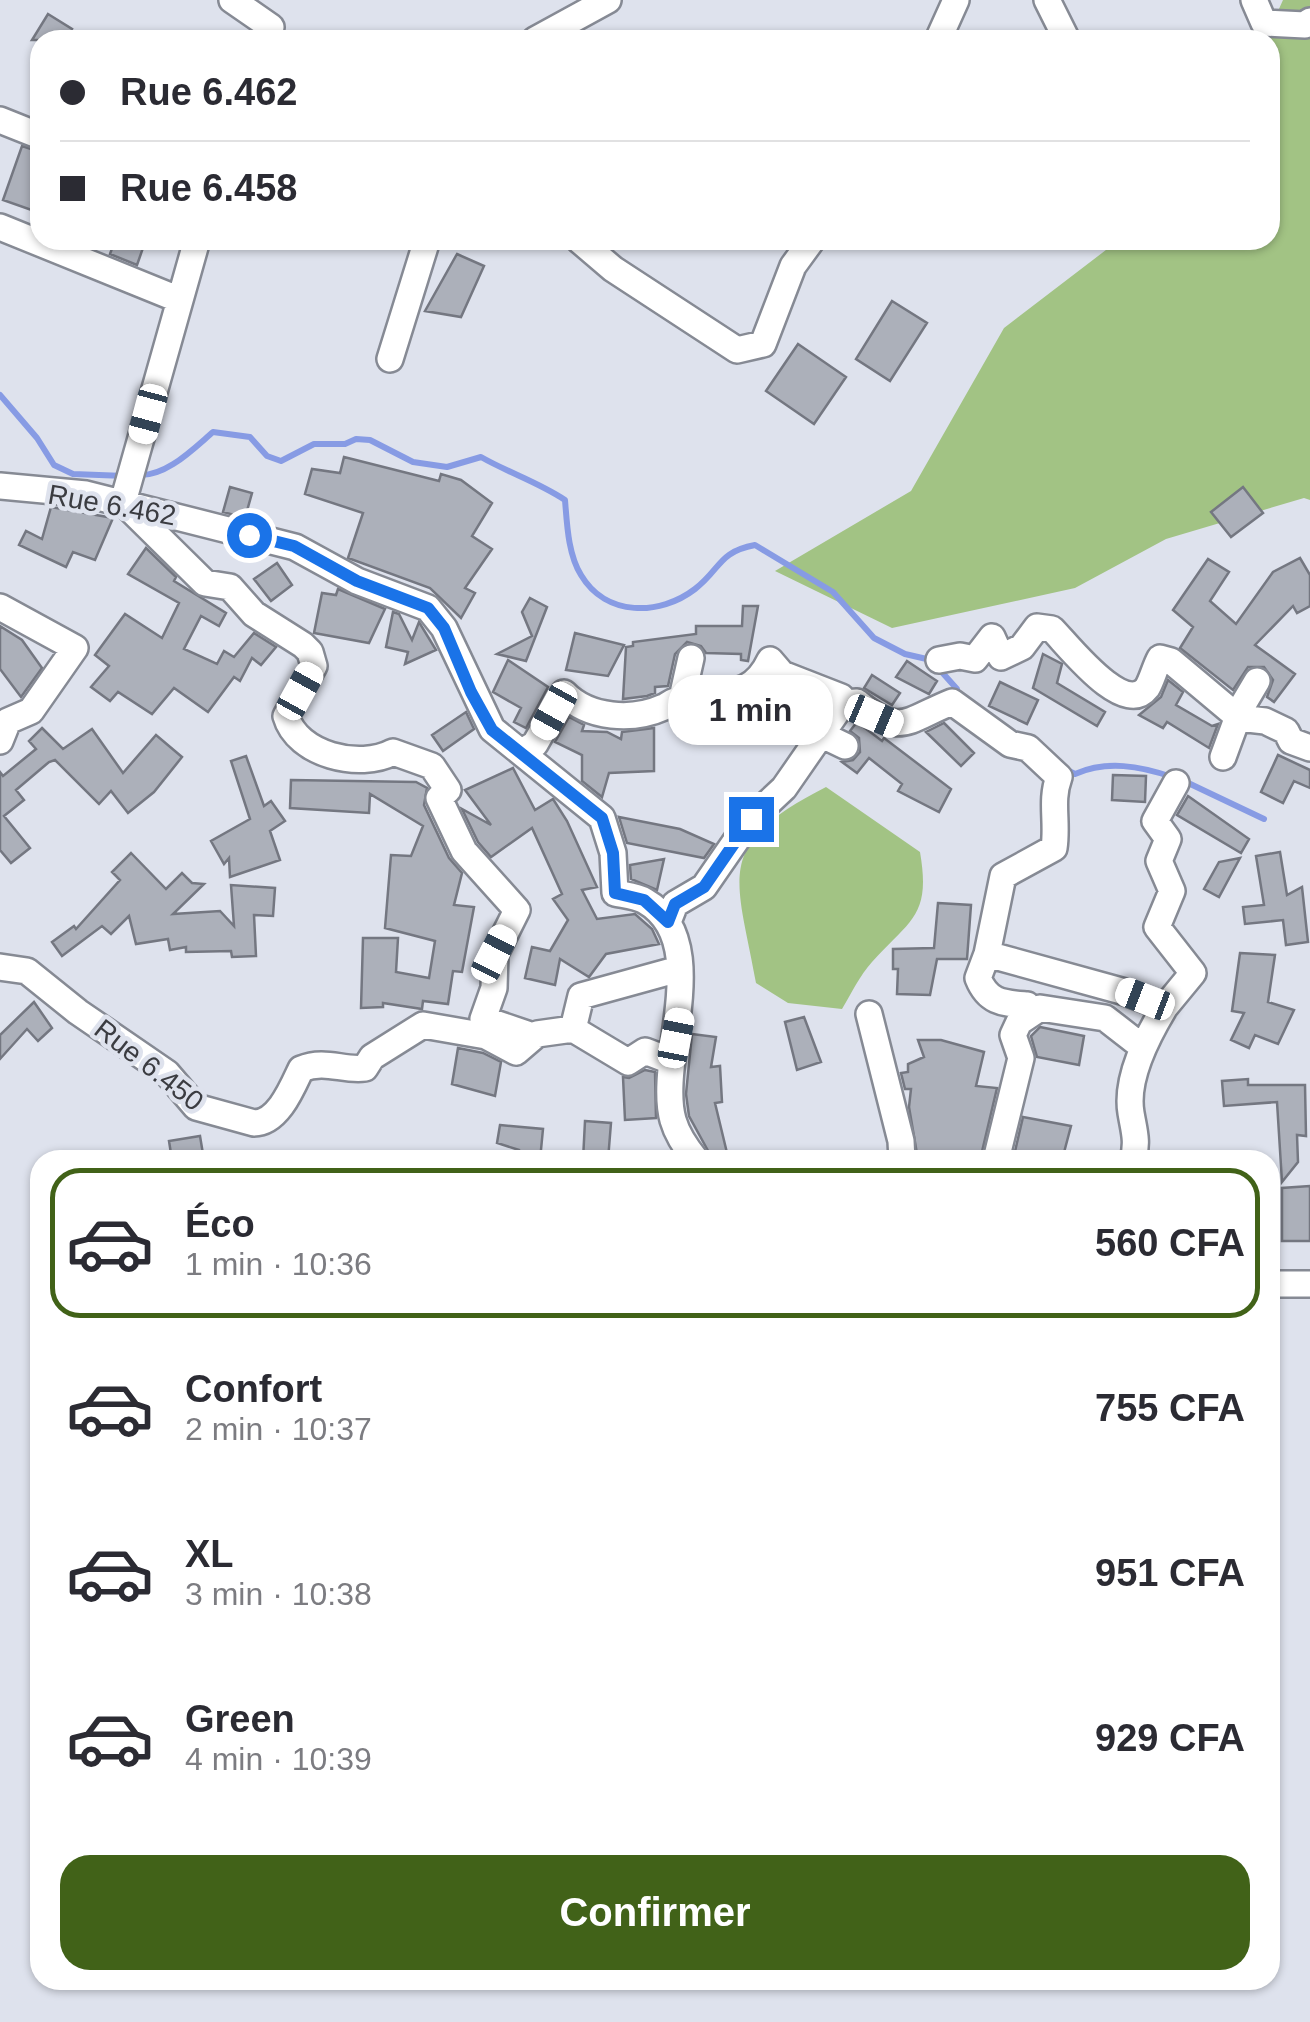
<!DOCTYPE html>
<html lang="fr">
<head>
<meta charset="utf-8">
<style>
  :root { --surface:#fff; --page:#f7f7f7; --text:#2b2b33; --muted:#7c7c81; --line:#e1e1e2; --accent:#416218 }
  body { margin:0; font-family:Helvetica,sans-serif; background:var(--page); color:var(--text); height:100vh; display:flex; flex-direction:column; font-size:38px; white-space:nowrap }
  * { box-sizing:border-box; margin:0 }
  p { font-size:32px; color:var(--muted) }
  .icon { flex:none; width:55px; height:55px; fill:none; stroke:currentColor; stroke-width:2; stroke-linecap:round; stroke-linejoin:round }
  .map { position:relative; flex:1; overflow:hidden }
  .details { position:absolute; left:30px; top:1150px; width:1250px; height:840px; display:flex; flex-direction:column; background:var(--surface); border-radius:30px; box-shadow:0 2px 8px #0004 }
  .details>* { flex:none }
  .guide { position:absolute; left:30px; top:30px; width:1250px; height:220px; border-radius:30px; box-shadow:0 2px 8px #0004; display:grid; align-content:center; height:220px; padding:0 30px; background:var(--surface) }
  .end { position:absolute; width:45px; height:45px; margin:-22px; border:12px solid #1a73e8; background:#fff; box-shadow:0 0 0 5px #fff }
  .from { border-radius:50% }
  .bubble { position:absolute; height:70px; border-radius:30px; background:var(--surface); box-shadow:0 2px 8px #0004; font-size:32px; font-weight:800; line-height:70px; text-align:center }
  .car { position:absolute; width:30px; height:60px; margin:-30px -15px; border-radius:12px; box-shadow:0 0 8px 2px #0007; background:linear-gradient(#fff 24%,#345 0 40%,#fff 0 76%,#345 0 86%,#fff 0) }
  .guide b { display:flex; align-items:center; gap:35px; height:95px; font-size:38px }
  .guide b+b { border-top:2px solid var(--line) }
  .guide i { width:25px; height:25px; background:var(--text) }
  ul { padding:18px 0 0; list-style:none }
  li { display:flex; align-items:center; gap:30px; height:150px; margin:0 20px 15px; padding:0 10px; border:5px solid transparent; border-radius:30px }
  li div { flex:1 }
  li b { display:block; font-size:38px }
  li em { font-style:normal; font-weight:800 }
  li.current { border-color:var(--accent) }
  li>.icon { width:90px; height:90px; stroke-width:1.5 }
  .button { display:flex; gap:20px; margin-top:auto; padding:20px 30px }
  .button a { flex:1; height:115px; border-radius:30px; background:var(--accent); color:#fff; font-size:40px; font-weight:800; line-height:115px; text-align:center }
  .map>svg:first-child { display:block }
  .green { fill:#a2c384 }
  .lines { fill:none; stroke-linecap:round; stroke-linejoin:round }
  .stream { stroke:#879be4; stroke-width:6 }
  .building { fill:#acb0ba; stroke:#747781; stroke-width:2.5 }
  .street-casing { stroke:#868a94; stroke-width:30 }
  .street { stroke:#fff; stroke-width:25 }
  .route { stroke:#1a73e8; stroke-width:12 }
  .labels { text-anchor:middle; dominant-baseline:central; stroke-width:9; stroke-linejoin:round; paint-order:stroke }
  .street-label { font-size:28px; fill:#3b3c41; stroke:#dee2ed }
</style>
</head>
<body>
<div class="map">
<svg width="1310" height="2022" viewBox="0 0 1310 2022">
  <rect width="100%" height="100%" fill="#dee2ed"/>
  <path class="green" d="M 1283,0 L 1310,0 L 1310,500 L 1304,498 L 1166,539 L 1075,588 L 892,628 L 775,571 L 911,491 L 1004,328 L 1119,240 L 1270,240 L 1270,40 L 1265,40 Z
    M 826,787 L 920,852 C 931,916 911,919 872,962 C 860,975 851,994 842,1009 L 788,1003 L 756,983 C 736,873 713,845 826,787 Z"/>
  <g class="lines">
    <path class="stream" d="M 0,395 L 37,438 L 54,465 L 73,474 L 125,476
      M 138,475 C 166,477 193,449 213,432 L 250,437 L 267,456 L 281,461 L 314,444 L 345,444 L 356,439 L 370,440 L 413,462 L 447,467 L 481,457 C 509,473 538,482 565,500 C 567,524 568,554 581,575 C 606,617 660,616 695,589 C 721,569 718,552 755,545 L 833,592 L 874,638 L 905,654 L 931,660 L 957,689 L 957,696
      M 1065,769 L 1075,774 C 1107,760 1140,766 1172,777
      M 1184,781 L 1264,819"/>
  </g>
  <path class="building" d="M 48,14 L 72,29 L 65,40 L 32,40 Z
    M 22,146 L 40,152 L 40,213 L 3,200 Z
    M 115,240 L 144,245 L 137,265 L 110,254 Z
    M 457,254 L 484,266 L 461,317 L 425,311 Z
    M 892,301 L 927,323 L 890,381 L 856,359 Z
    M 798,344 L 846,377 L 814,424 L 766,391 Z
    M 344,457 L 439,481 L 441,474 L 461,480 L 492,503 L 472,536 L 492,549 L 465,588 L 475,593 L 461,618 L 430,588 L 348,558 L 363,513 L 305,494 L 312,469 L 340,473 Z
    M 230,487 L 252,493 L 245,518 L 223,512 Z
    M 1243,487 L 1263,513 L 1231,537 L 1211,512 Z
    M 51,507 L 113,518 L 95,560 L 73,552 L 66,567 L 19,545 L 26,531 L 42,539 Z
    M 146,548 L 176,577 L 174,581 L 226,613 L 219,626 L 201,616 L 184,649 L 217,664 L 224,651 L 234,657 L 254,633 L 276,647 L 261,665 L 252,658 L 240,681 L 234,677 L 208,712 L 174,688 L 152,714 L 118,692 L 110,701 L 91,687 L 109,666 L 95,655 L 125,614 L 162,638 L 179,603 L 128,574 Z
    M 1300,558 L 1310,575 L 1310,606 L 1297,613 L 1293,606 L 1255,645 L 1295,674 L 1274,702 L 1267,697 L 1273,680 L 1264,667 L 1248,667 L 1233,690 L 1180,648 L 1193,627 L 1173,610 L 1208,559 L 1229,572 L 1210,601 L 1236,624 L 1273,572 Z
    M 277,563 L 292,585 L 271,601 L 254,579 Z
    M 338,589 L 385,609 L 369,643 L 314,633 L 322,593 L 336,595 Z
    M 530,598 L 547,607 L 526,661 L 497,654 L 532,636 L 522,612 Z
    M 743,606 L 758,606 L 748,661 L 741,660 L 741,654 L 706,653 L 701,646 L 687,642 L 675,654 L 668,686 L 655,687 L 655,693 L 647,696 L 623,699 L 626,647 L 633,646 L 633,642 L 696,634 L 696,626 L 742,626 Z
    M 393,612 L 399,614 L 412,640 L 419,622 L 436,650 L 405,664 L 408,652 L 386,647 Z
    M 0,626 L 22,640 L 42,668 L 21,697 L 0,669 Z
    M 575,633 L 624,645 L 608,676 L 566,670 Z
    M 1043,654 L 1062,664 L 1057,683 L 1105,712 L 1097,726 L 1033,688 Z
    M 508,660 L 548,687 L 526,728 L 514,722 L 521,708 L 493,692 Z
    M 907,661 L 937,681 L 929,694 L 896,677 Z
    M 872,675 L 900,693 L 892,705 L 864,688 Z
    M 1168,680 L 1183,692 L 1176,705 L 1212,726 L 1218,724 L 1209,748 L 1167,722 L 1163,728 L 1139,715 L 1161,697 Z
    M 1000,682 L 1038,700 L 1027,724 L 989,706 Z
    M 466,712 L 474,729 L 443,751 L 432,735 Z
    M 569,717 L 584,725 L 582,731 L 607,732 L 621,739 L 622,732 L 654,728 L 654,771 L 609,773 L 602,797 L 582,781 L 582,755 L 555,742 Z
    M 857,722 L 882,741 L 884,738 L 951,789 L 939,812 L 898,791 L 902,784 L 869,758 L 857,773 L 842,762 L 853,760 L 860,752 L 859,738 L 850,731 Z
    M 944,723 L 974,753 L 961,766 L 926,732 Z
    M 42,728 L 63,749 L 92,729 L 123,773 L 156,735 L 182,757 L 154,792 L 128,813 L 111,791 L 99,804 L 55,760 L 49,762 L 16,790 L 24,800 L 4,816 L 30,848 L 11,863 L 0,850 L 0,772 L 3,776 L 36,749 L 29,741 Z
    M 1278,755 L 1310,770 L 1310,788 L 1294,781 L 1283,803 L 1261,792 Z
    M 246,756 L 264,806 L 271,801 L 285,821 L 270,831 L 280,860 L 230,877 L 229,858 L 224,864 L 211,841 L 250,819 L 231,761 Z
    M 513,768 L 535,810 L 553,799 L 567,821 L 597,887 L 582,890 L 597,919 L 635,914 L 652,929 L 659,944 L 606,954 L 589,977 L 560,959 L 555,985 L 525,978 L 532,947 L 550,951 L 568,920 L 553,899 L 562,894 L 532,828 L 491,857 L 478,842 L 462,809 L 491,825 L 465,790 Z
    M 1113,775 L 1146,776 L 1145,802 L 1112,800 Z
    M 291,780 L 416,782 L 427,788 L 424,805 L 449,858 L 462,873 L 454,905 L 474,907 L 462,972 L 453,971 L 448,1004 L 423,1001 L 422,1009 L 383,1003 L 383,1007 L 361,1008 L 363,938 L 398,938 L 396,972 L 429,978 L 435,941 L 385,928 L 391,855 L 411,856 L 423,826 L 370,794 L 369,813 L 290,808 Z
    M 1188,796 L 1249,839 L 1241,853 L 1177,815 Z
    M 619,817 L 680,829 L 714,844 L 704,858 L 627,843 Z
    M 1280,852 L 1287,895 L 1302,887 L 1308,942 L 1286,945 L 1283,920 L 1245,924 L 1243,907 L 1264,905 L 1256,856 Z
    M 131,853 L 166,889 L 182,873 L 192,883 L 204,884 L 173,914 L 220,911 L 234,926 L 231,885 L 275,888 L 273,916 L 254,915 L 256,956 L 232,957 L 231,951 L 186,952 L 186,947 L 170,950 L 168,939 L 136,944 L 129,916 L 111,934 L 102,926 L 62,956 L 52,942 L 74,926 L 76,929 L 120,880 L 112,872 Z
    M 1240,858 L 1219,897 L 1204,889 L 1219,862 Z
    M 664,859 L 657,890 L 631,879 L 630,865 Z
    M 938,903 L 971,905 L 967,959 L 937,959 L 930,995 L 897,994 L 898,969 L 893,969 L 893,949 L 934,948 Z
    M 1240,953 L 1275,955 L 1268,1002 L 1294,1010 L 1278,1044 L 1255,1035 L 1249,1048 L 1231,1040 L 1244,1013 L 1232,1011 Z
    M 34,1002 L 52,1028 L 38,1041 L 27,1029 L 0,1059 L 0,1035 Z
    M 804,1017 L 821,1062 L 797,1070 L 785,1022 Z
    M 1040,1027 L 1084,1036 L 1079,1065 L 1037,1057 L 1031,1036 Z
    M 692,1034 L 716,1037 L 711,1067 L 720,1066 L 722,1102 L 715,1103 L 728,1157 L 712,1158 L 689,1116 L 686,1094 Z
    M 918,1040 L 941,1040 L 984,1052 L 976,1086 L 997,1088 L 980,1160 L 918,1160 L 909,1107 L 911,1089 L 905,1089 L 901,1073 L 908,1072 L 908,1064 L 924,1057 Z
    M 458,1048 L 483,1053 L 501,1062 L 495,1096 L 452,1084 Z
    M 645,1070 L 655,1072 L 656,1118 L 625,1120 L 623,1077 L 629,1078 Z
    M 1248,1079 L 1248,1085 L 1305,1085 L 1306,1136 L 1297,1135 L 1298,1162 L 1282,1182 L 1277,1102 L 1224,1106 L 1222,1081 Z
    M 1023,1117 L 1071,1126 L 1062,1160 L 1013,1160 Z
    M 585,1121 L 611,1123 L 608,1160 L 583,1160 Z
    M 500,1125 L 543,1129 L 540,1160 L 519,1160 L 519,1150 L 497,1143 Z
    M 200,1136 L 204,1160 L 172,1160 L 169,1141 Z
    M 1310,1186 L 1310,1241 L 1282,1241 L 1282,1188 Z"/>
  <g class="lines">
    <defs>
      <path id="street" d="M 232,0 L 271,27 L 267,40
        M 1047,0 L 1067,40
        M 1254,0 L 1264,23 L 1305,25 L 1310,21
        M 535,40 L 608,0
        M 938,40 L 956,0
        M 0,120 L 40,136
        M 0,227 L 180,300
        M 197,240 L 123,502 L 205,583 L 230,587 L 254,614 L 303,645 L 310,652 L 314,666 L 286,716 C 297,755 360,770 393,752 L 432,766 L 448,790 L 439,798 L 464,851 L 517,910 L 495,954 L 494,988 L 483,1019 L 533,1036
        M 579,240 L 613,269 L 737,350 L 763,344 L 793,266 L 812,240
        M 390,359 L 427,240
        M 0,486 L 86,494 L 295,547 L 357,581 L 428,608 L 444,628 L 492,729 L 602,818 L 613,853 L 615,893 C 624,895 637,896 645,901 C 715,941 656,1060 673,1120 C 677,1134 687,1149 696,1160
        M 0,607 L 75,648 L 31,711 L 8,721 L 0,741
        M 939,660 L 960,656 L 975,659 L 992,637 L 1001,657 L 1022,647 L 1037,627 L 1052,629 C 1068,645 1124,718 1147,688 C 1152,680 1155,667 1160,658 L 1171,661 L 1239,718 L 1265,721 L 1286,731 L 1291,741 L 1310,748
        M 682,698 L 691,658
        M 820,734 L 845,746
        M 522,752 L 535,744 L 564,693 C 589,719 633,721 664,707 C 671,703 676,699 685,698 C 722,690 751,701 770,660 L 782,674 L 841,697 L 843,703 L 857,702 C 900,738 907,720 952,702 L 1010,744 L 1028,748 L 1059,777 C 1050,801 1058,822 1054,848 L 1003,876 L 987,954 L 1125,992 L 1165,1007 C 1148,1035 1125,1078 1131,1113 C 1134,1131 1138,1141 1133,1160
        M 1223,757 L 1241,708 L 1257,681
        M 668,922 L 675,904 L 704,887 L 751,819 L 784,788 L 843,703
        M 987,954 L 978,978 C 988,1003 1003,1003 1027,1005 L 1013,1035 L 1021,1058 L 996,1160
        M 0,967 L 27,971 L 78,1012 L 167,1073 L 196,1107 L 254,1123 C 278,1123 292,1088 301,1069 C 326,1059 342,1071 365,1068 L 372,1057 L 423,1025 L 486,1036 L 516,1052 L 537,1034 L 573,1029 L 628,1062 L 645,1051 L 671,1061
        M 1165,1007 L 1193,973 L 1157,927 L 1172,891 L 1159,861 L 1168,839 L 1155,821 L 1176,783
        M 869,1014 L 901,1141 L 902,1160
        M 1022,1020 L 1040,1008 L 1105,1018 L 1141,1046
        M 573,1029 L 581,996 L 679,969
        M 1270,1284 L 1310,1284"/>
    </defs>
    <use href="#street" class="street-casing"/>
    <use href="#street" class="street"/>
  </g>
  <g class="lines">
    <path class="route" d="M 249,535 L 294,546 L 357,581 L 428,608 L 444,628 L 471,692 L 492,730 L 602,818 L 613,853 L 615,893 L 644,900 L 668,922 L 675,904 L 704,887 L 751,819"/>
  </g>
  <g class="labels">
    <g class="street-label">
      <text transform="translate(112 505) rotate(10)">Rue 6.462</text>
      <text transform="translate(149 1065) rotate(38)">Rue 6.450</text>
    </g>
  </g>
</svg>
<i class="end from" style="left:249px;top:535px"></i>
<i class="end" style="left:751px;top:819px"></i>
<div class="bubble" style="left:668px;top:675px;width:165px">1 min</div>
<i class="car" style="left:148px;top:414px;rotate:195deg"></i>
<i class="car" style="left:300px;top:691px;rotate:29deg"></i>
<i class="car" style="left:554px;top:711px;rotate:209deg"></i>
<i class="car" style="left:874px;top:716px;rotate:113deg"></i>
<i class="car" style="left:494px;top:954px;rotate:27deg"></i>
<i class="car" style="left:1145px;top:999px;rotate:291deg"></i>
<i class="car" style="left:676px;top:1038px;rotate:11deg"></i>
<div class="guide">
<b><i class="from"></i>Rue 6.462</b>
<b><i></i>Rue 6.458</b>
</div>
<section class="details">
<ul>
<li class="current"><svg class="icon" aria-label="car" viewBox="0 0 24 24"><path d="M5 17H2v-5l4-1 3-4h7l3 4 3 1v5h-3M9 17h6M6 11h13"/><circle cx="7" cy="17" r="2"/><circle cx="17" cy="17" r="2"/></svg><div><b>Éco</b><p>1 min · 10:36</p></div><em>560 CFA</em></li>
<li><svg class="icon" aria-label="car" viewBox="0 0 24 24"><path d="M5 17H2v-5l4-1 3-4h7l3 4 3 1v5h-3M9 17h6M6 11h13"/><circle cx="7" cy="17" r="2"/><circle cx="17" cy="17" r="2"/></svg><div><b>Confort</b><p>2 min · 10:37</p></div><em>755 CFA</em></li>
<li><svg class="icon" aria-label="car" viewBox="0 0 24 24"><path d="M5 17H2v-5l4-1 3-4h7l3 4 3 1v5h-3M9 17h6M6 11h13"/><circle cx="7" cy="17" r="2"/><circle cx="17" cy="17" r="2"/></svg><div><b>XL</b><p>3 min · 10:38</p></div><em>951 CFA</em></li>
<li><svg class="icon" aria-label="car" viewBox="0 0 24 24"><path d="M5 17H2v-5l4-1 3-4h7l3 4 3 1v5h-3M9 17h6M6 11h13"/><circle cx="7" cy="17" r="2"/><circle cx="17" cy="17" r="2"/></svg><div><b>Green</b><p>4 min · 10:39</p></div><em>929 CFA</em></li>
</ul>
<div class="button"><a>Confirmer</a></div>
</section>
</div>
</body>
</html>
